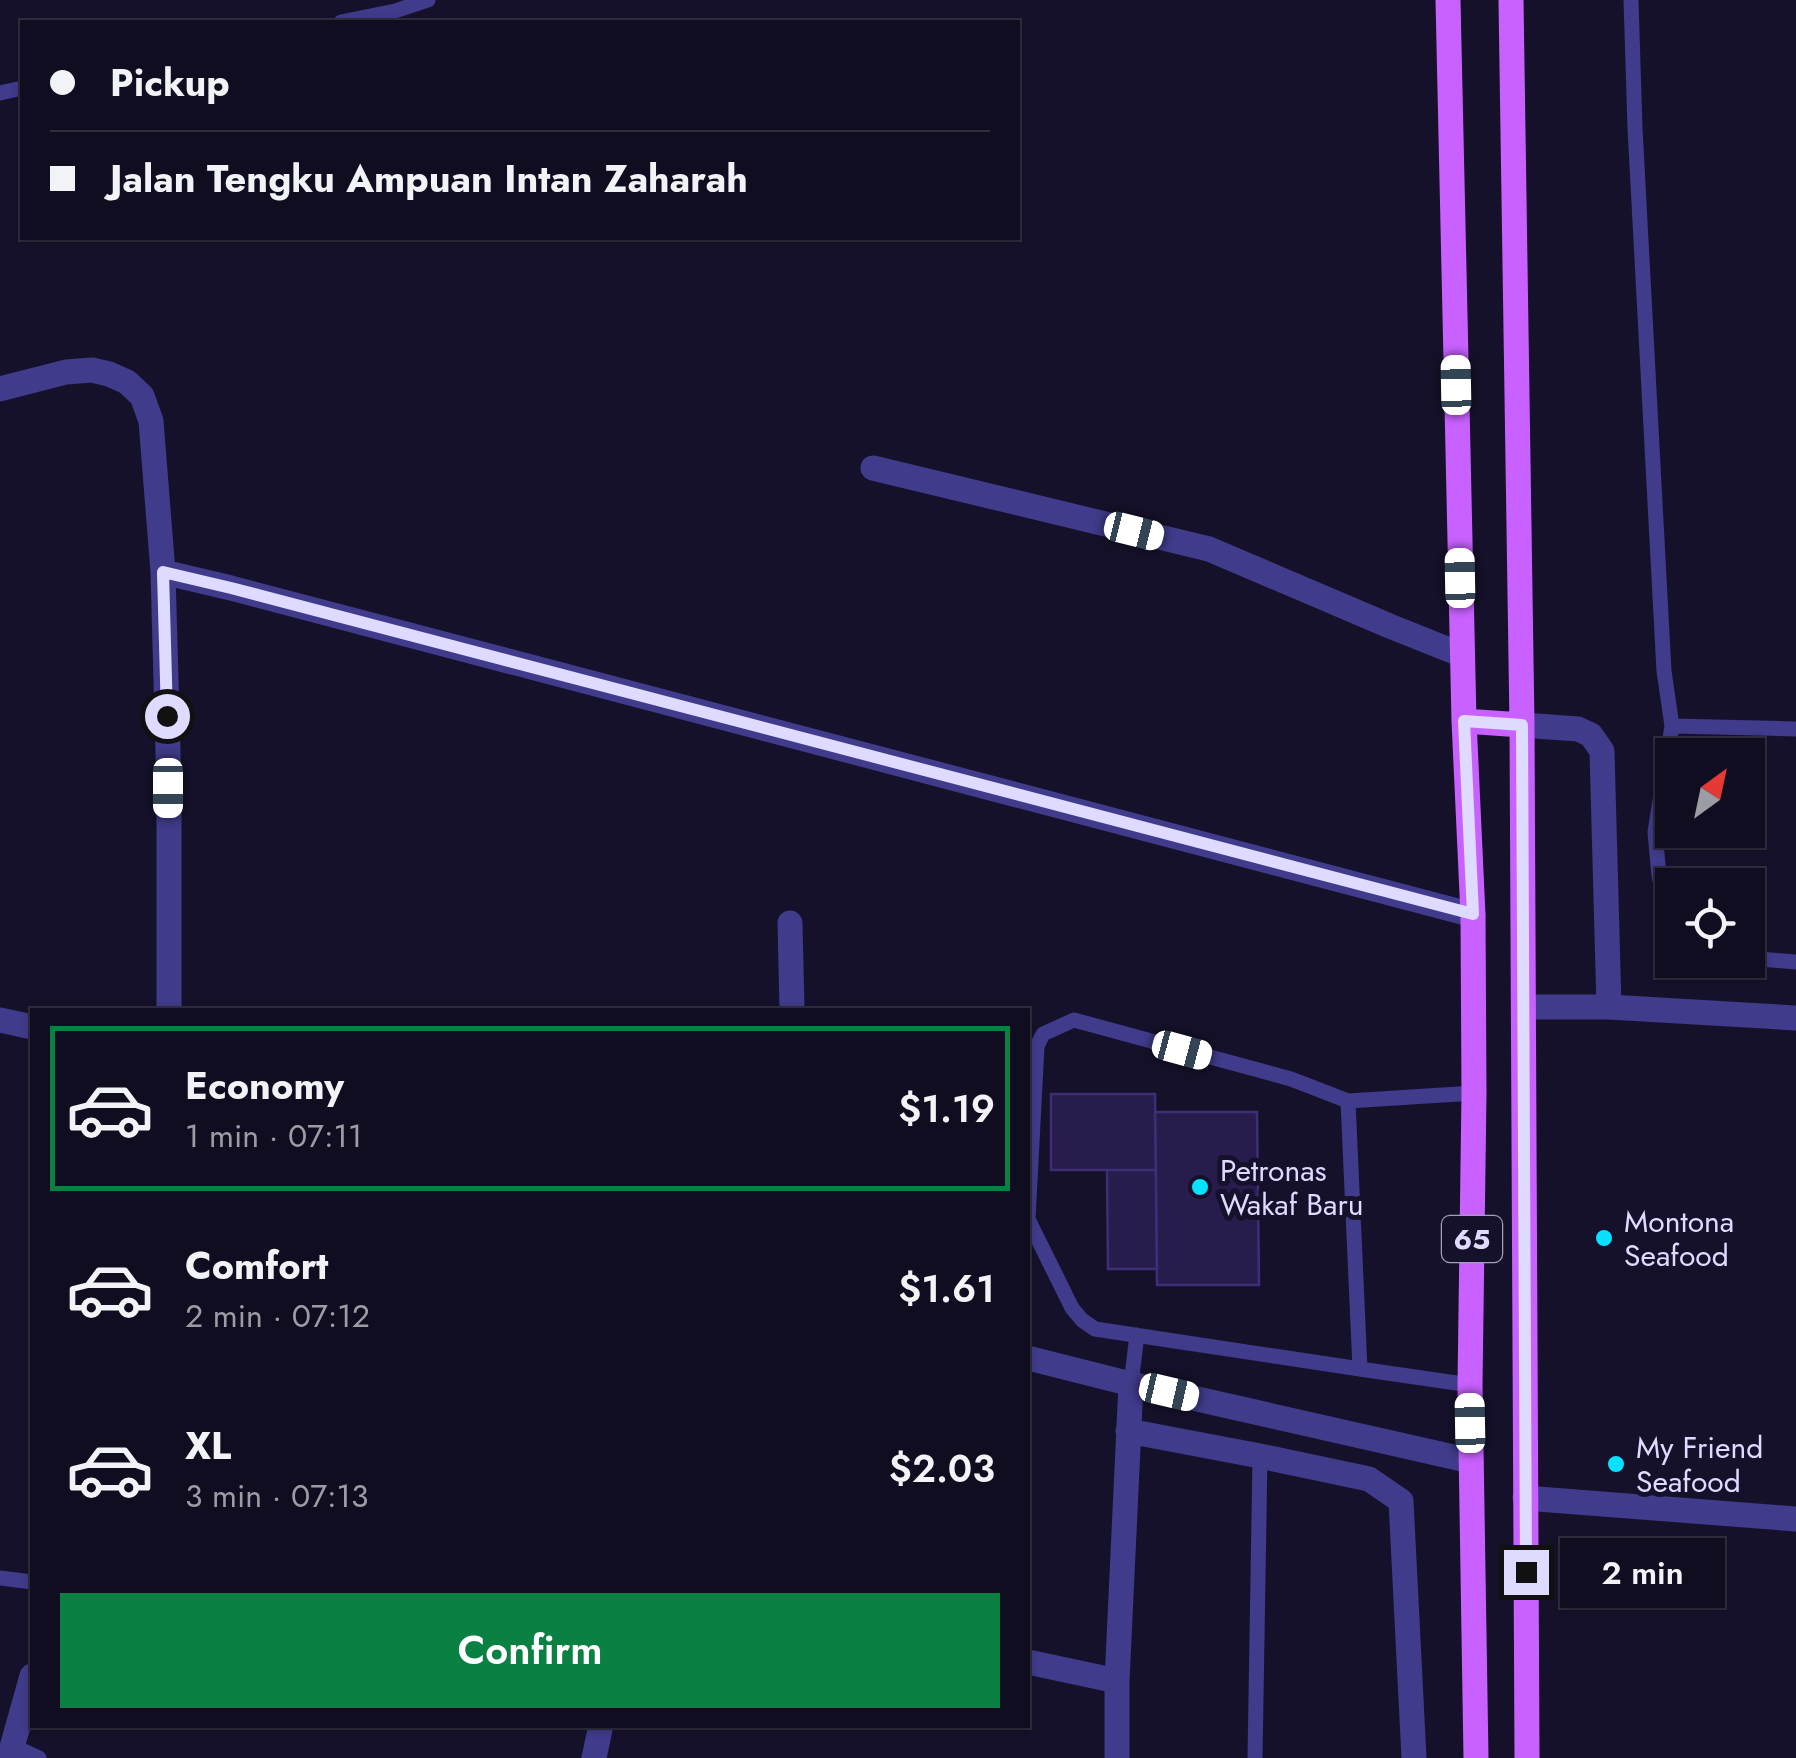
<!DOCTYPE html>
<html lang="en">
<head>
<meta charset="utf-8">
<style>
  :root { --surface:#100d20; --page:#1e1b2d; --text:#f1f3f6; --muted:#9c9ca5; --line:#302d3e; --accent:#0b8043 }
  body { margin:0; font-family:Jost,sans-serif; background:var(--page); color:var(--text); height:100vh; display:flex; flex-direction:column; font-size:38px; white-space:nowrap }
  * { box-sizing:border-box; margin:0 }
  p { font-size:32px; color:var(--muted) }
  .icon { flex:none; width:55px; height:55px; fill:none; stroke:currentColor; stroke-width:2; stroke-linecap:round; stroke-linejoin:round }
  .map { position:relative; flex:1; overflow:hidden }
  .drawer { position:absolute; left:30px; top:1008px; width:1000px; height:720px; display:flex; flex-direction:column; background:var(--surface); border-radius:0px; box-shadow:0 2px 8px #0004,0 0 0 2px var(--line) }
  .drawer>* { flex:none }
  .guide { position:absolute; left:20px; top:20px; width:1000px; height:220px; border-radius:0px; box-shadow:0 2px 8px #0004,0 0 0 2px var(--line); display:grid; align-content:center; height:220px; padding:0 30px; background:var(--surface) }
  .needle { width:65px; rotate:33deg }
  .buttons { position:absolute; left:1655px; top:738px; display:grid; gap:20px }
  .buttons a { display:grid; place-items:center; width:110px; height:110px; border-radius:0px; background:var(--surface); box-shadow:0 2px 8px #0004,0 0 0 2px var(--line); font-size:50px }
  .end { position:absolute; width:45px; height:45px; margin:-22px; border:12px solid #dfdaff; background:#111; box-shadow:0 0 0 5px #111 }
  .from { border-radius:50% }
  .bubble { position:absolute; height:70px; border-radius:0px; background:var(--surface); box-shadow:0 2px 8px #0004,0 0 0 2px var(--line); font-size:32px; font-weight:600; line-height:70px; text-align:center }
  .car { position:absolute; width:30px; height:60px; margin:-30px -15px; border-radius:12px; box-shadow:0 0 8px 2px #0007; background:linear-gradient(#fff 24%,#345 0 40%,#fff 0 76%,#345 0 86%,#fff 0) }
  .guide b { display:flex; align-items:center; gap:35px; height:95px; font-size:38px }
  .guide b+b { border-top:2px solid var(--line) }
  .guide i { width:25px; height:25px; background:var(--text) }
  ul { padding:18px 0 0; list-style:none }
  li { display:flex; align-items:center; gap:30px; height:165px; margin:0 20px 15px; padding:0 10px; border:5px solid transparent; border-radius:0px }
  li div { flex:1 }
  li b { display:block; font-size:38px }
  li em { font-style:normal; font-weight:600 }
  li.active { border-color:var(--accent) }
  li>.icon { width:90px; height:90px; stroke-width:1.5 }
  .action { display:flex; gap:20px; margin-top:auto; padding:20px 30px }
  .action a { flex:1; height:115px; border-radius:0px; background:var(--accent); color:#fff; font-size:40px; font-weight:600; line-height:115px; text-align:center }
  .map>svg:first-child { display:block }
  .building { fill:#271c4c; stroke:#3e2e78; stroke-width:2.5 }
  .lines { fill:none; stroke-linecap:round; stroke-linejoin:round }
  .lane { stroke:#403b8a; stroke-width:15 }
  .street { stroke:#403b8a; stroke-width:25 }
  .primary { stroke:#c861ff; stroke-width:25 }
  .route { stroke:#dfdaff; stroke-width:12 }
  .poi-dot { fill:#06e1ff; stroke:#16112b; stroke-width:4 }
  .labels { text-anchor:middle; dominant-baseline:central; stroke-width:10; stroke-linejoin:round; paint-order:stroke }
  .shield { fill:#16112b; stroke:#a39ebf; stroke-width:2.5 }
  .shield-label { font-size:28px; font-weight:bold; fill:#dfdaff }
  .poi-label { font-size:30px; fill:#dfdaff; stroke:#16112b; text-anchor:start }
</style>
</head>
<body>
<div class="map">
<svg width="1796" height="1758" viewBox="0 0 1796 1758">
  <rect width="100%" height="100%" fill="#16112b"/>
  <path class="building" d="M 1051,1094 L 1155,1094 L 1156,1170 L 1051,1170 Z
    M 1155,1112 L 1257,1112 L 1259,1285 L 1157,1285 Z
    M 1107,1170 L 1156,1170 L 1157,1269 L 1108,1269 Z"/>
  <g class="lines">
    <path class="lane" d="M 1631,0 L 1635,128 L 1664,671 L 1672,726 L 1655,832 L 1659,876 L 1666,909 L 1672,920
      M 341,22 L 395,11 L 428,0
      M 0,93 L 22,88
      M 1672,726 L 1796,729
      M 1748,958 L 1796,962
      M 1348,1101 L 1291,1079 L 1074,1020 L 1043,1034 L 1037,1046 L 1028,1219 L 1072,1308 L 1082,1320 L 1095,1329 L 1360,1369
      M 1131,1384 L 1137,1335
      M 1470,1385 L 1360,1369 L 1348,1101 L 1474,1093
      M 0,1578 L 32,1582
      M 13,1746 L 39,1758
      M 1255,1758 L 1260,1456"/>
    <path class="street" d="M 0,389 L 66,372 L 92,370 L 109,374 L 127,382 L 142,396 L 151,421 L 163,572 L 231,588 L 1473,915
      M 873,468 L 1209,549 L 1392,627 L 1462,655
      M 163,572 L 169,788 L 169,1010
      M 1522,725 L 1578,729 L 1591,735 L 1602,751 L 1609,1007
      M 790,923 L 792,1010
      M 1524,1007 L 1609,1007 L 1796,1018
      M 0,1020 L 32,1027
      M 1028,1358 L 1131,1384 L 1471,1461
      M 1128,1431 L 1260,1456 L 1369,1479 L 1401,1501 L 1414,1758
      M 1525,1498 L 1796,1519
      M 1028,1662 L 1117,1681
      M 9,1758 L 32,1676
      M 594,1758 L 601,1725
      M 1117,1758 L 1117,1681 L 1131,1384"/>
    <path class="primary" d="M 1448,0 L 1464,721 L 1473,915 L 1474,1093 L 1470,1385 L 1476,1758
      M 1511,0 L 1522,725 L 1527,1758
      M 1464,721 L 1522,725"/>
  </g>
  <g class="lines">
    <path class="route" d="M 167,716 L 163,572 L 231,588 L 1473,914 L 1464,721 L 1522,725 L 1526,1572"/>
  </g>
  <g class="poi-dot">
    <circle cx="1200" cy="1187" r="10"/>
    <circle cx="1604" cy="1238" r="10"/>
    <circle cx="1616" cy="1464" r="10"/>
  </g>
  <g class="labels">
    <rect class="shield" x="1442" y="1216" width="60" height="46" rx="8"/>
    <g class="shield-label">
      <text x="1472" y="1239">65</text>
    </g>
    <g class="poi-label">
      <text x="1220" y="1170">Petronas<tspan x="1220" dy="34">Wakaf Baru</tspan></text>
      <text x="1624" y="1221">Montona<tspan x="1624" dy="34">Seafood</tspan></text>
      <text x="1636" y="1447">My Friend<tspan x="1636" dy="34">Seafood</tspan></text>
    </g>
  </g>
</svg>
<div class="buttons">
<a><svg class="needle" viewBox="-14 -14 28 28"><path d="M0-13l5 13h-10z" fill="#e53935"/><path d="M0 13l5-13h-10z" fill="#9c9ca5"/></svg></a>
<a><svg class="icon" aria-label="locate" viewBox="0 0 24 24"><circle cx="12" cy="12" r="6"/><path d="M12 2v4M12 18v4M2 12h4M18 12h4"/></svg></a>
</div>
<i class="end from" style="left:167px;top:716px"></i>
<i class="end" style="left:1526px;top:1572px"></i>
<div class="bubble" style="left:1560px;top:1538px;width:165px">2 min</div>
<i class="car" style="left:1456px;top:385px;rotate:359deg"></i>
<i class="car" style="left:1134px;top:531px;rotate:104deg"></i>
<i class="car" style="left:1460px;top:578px;rotate:359deg"></i>
<i class="car" style="left:168px;top:788px;rotate:180deg"></i>
<i class="car" style="left:1182px;top:1050px;rotate:105deg"></i>
<i class="car" style="left:1169px;top:1392px;rotate:103deg"></i>
<i class="car" style="left:1470px;top:1423px;rotate:359deg"></i>
<div class="guide">
<b><i class="from"></i>Pickup</b>
<b><i></i>Jalan Tengku Ampuan Intan Zaharah</b>
</div>
<section class="drawer">
<ul>
<li class="active"><svg class="icon" aria-label="car" viewBox="0 0 24 24"><path d="M5 17H2v-5l4-1 3-4h7l3 4 3 1v5h-3M9 17h6M6 11h13"/><circle cx="7" cy="17" r="2"/><circle cx="17" cy="17" r="2"/></svg><div><b>Economy</b><p>1 min · 07:11</p></div><em>$1.19</em></li>
<li><svg class="icon" aria-label="car" viewBox="0 0 24 24"><path d="M5 17H2v-5l4-1 3-4h7l3 4 3 1v5h-3M9 17h6M6 11h13"/><circle cx="7" cy="17" r="2"/><circle cx="17" cy="17" r="2"/></svg><div><b>Comfort</b><p>2 min · 07:12</p></div><em>$1.61</em></li>
<li><svg class="icon" aria-label="car" viewBox="0 0 24 24"><path d="M5 17H2v-5l4-1 3-4h7l3 4 3 1v5h-3M9 17h6M6 11h13"/><circle cx="7" cy="17" r="2"/><circle cx="17" cy="17" r="2"/></svg><div><b>XL</b><p>3 min · 07:13</p></div><em>$2.03</em></li>
</ul>
<div class="action"><a>Confirm</a></div>
</section>
</div>
</body>
</html>
